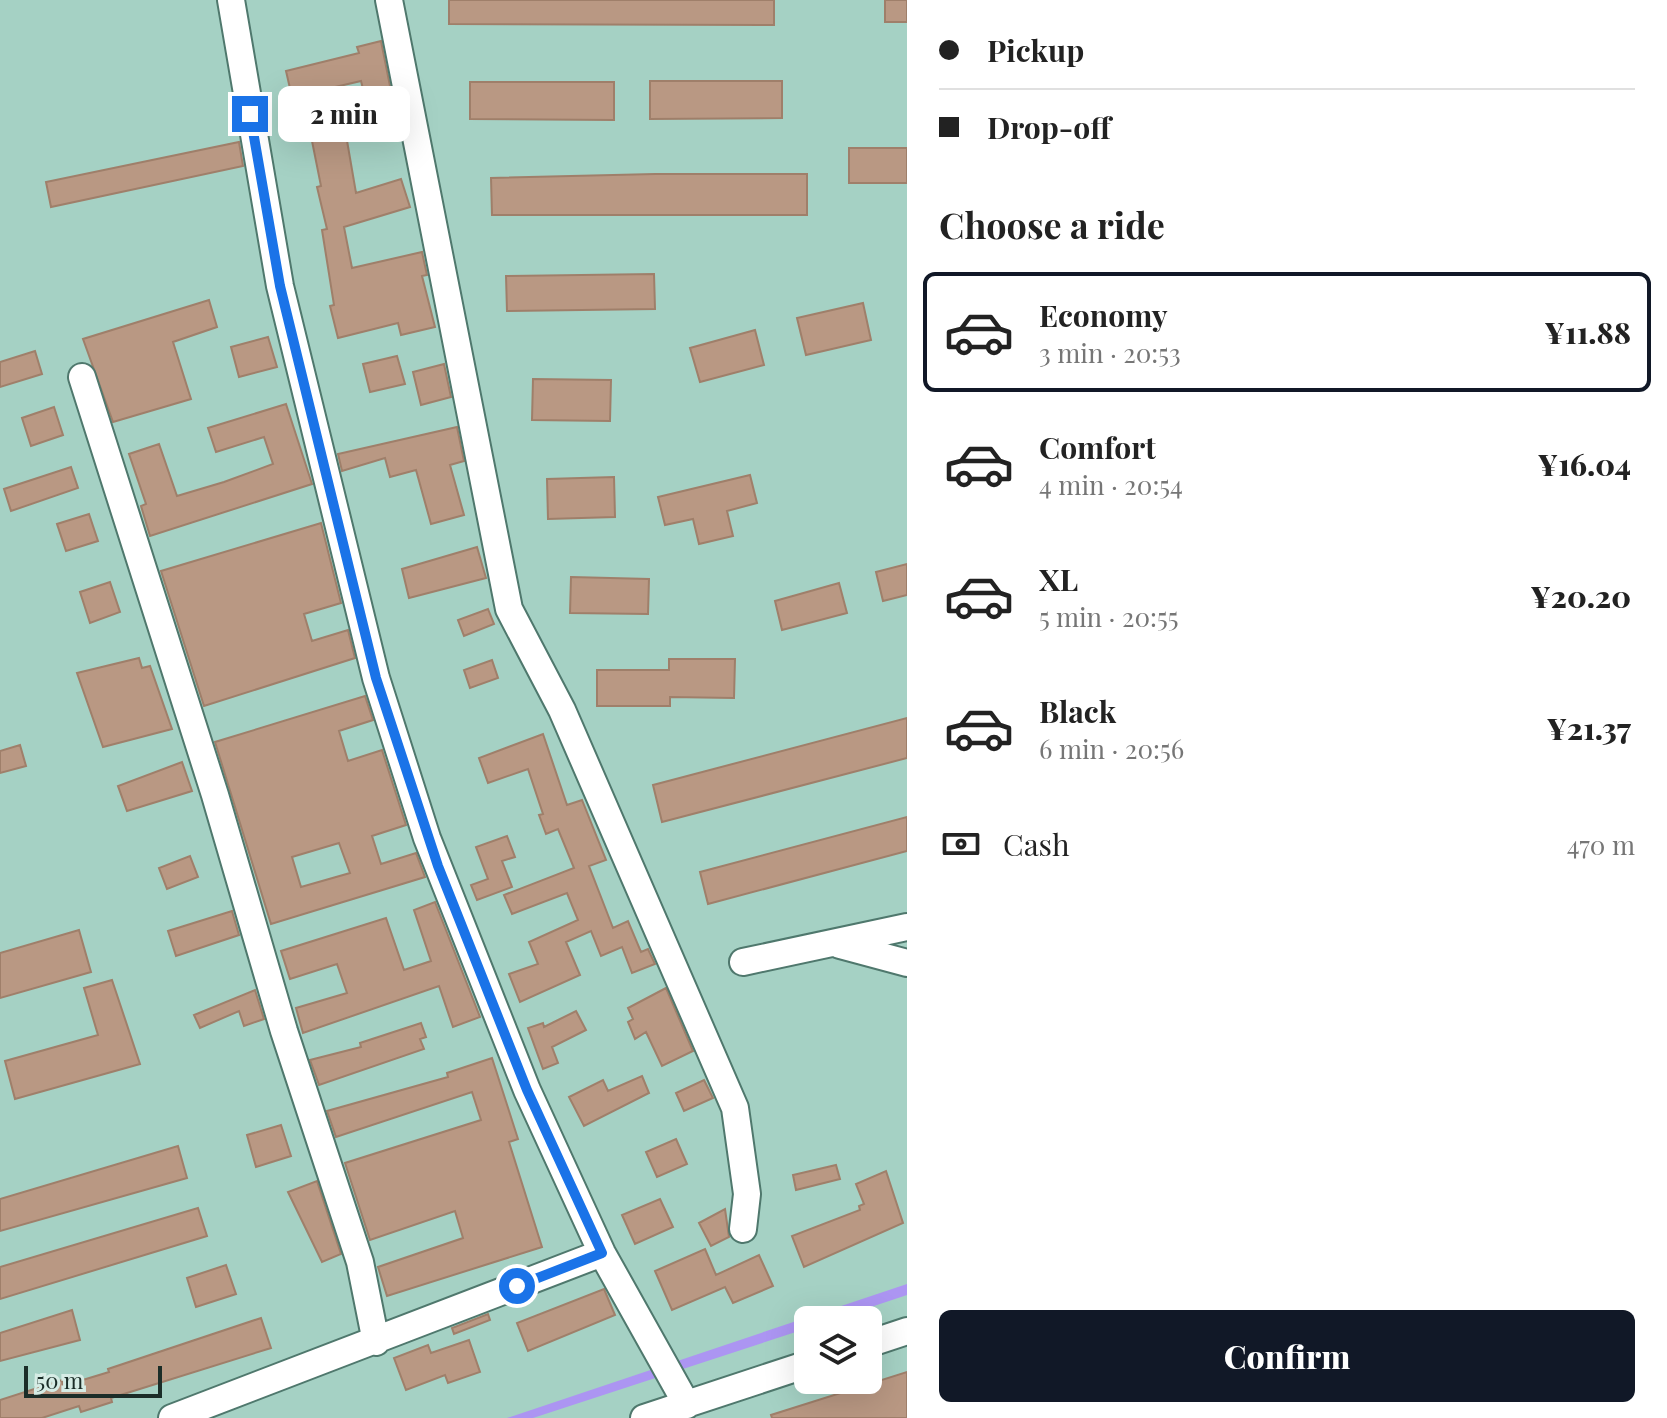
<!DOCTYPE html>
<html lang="en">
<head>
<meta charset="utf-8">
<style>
  :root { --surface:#fff; --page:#f2f2f2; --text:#222; --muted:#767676; --line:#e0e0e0; --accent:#111827 }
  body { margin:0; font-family:"Playfair Display",serif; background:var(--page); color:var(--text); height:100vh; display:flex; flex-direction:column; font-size:30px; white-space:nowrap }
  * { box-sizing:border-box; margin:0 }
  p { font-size:26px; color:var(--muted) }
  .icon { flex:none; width:44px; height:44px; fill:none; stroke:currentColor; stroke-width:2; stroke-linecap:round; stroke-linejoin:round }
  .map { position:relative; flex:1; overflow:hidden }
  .side { display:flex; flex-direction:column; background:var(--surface); width:760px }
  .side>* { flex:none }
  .guide { display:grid; align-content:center; height:176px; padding:0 32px; background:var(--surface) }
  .tools { position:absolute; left:794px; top:1306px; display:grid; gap:16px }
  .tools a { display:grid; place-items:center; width:88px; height:88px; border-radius:12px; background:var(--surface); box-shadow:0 8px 32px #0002; font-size:40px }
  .scale { position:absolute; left:24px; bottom:20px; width:138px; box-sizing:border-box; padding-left:8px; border:4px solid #1b2d28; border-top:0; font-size:22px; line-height:28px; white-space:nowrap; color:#1b2d28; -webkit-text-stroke:6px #d6ece5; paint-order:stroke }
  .end { position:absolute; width:36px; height:36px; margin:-18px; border:10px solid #1a73e8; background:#fff; box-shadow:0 0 0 4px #fff }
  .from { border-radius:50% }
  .bubble { position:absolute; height:56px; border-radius:12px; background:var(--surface); box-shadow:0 8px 32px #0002; font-size:26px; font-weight:800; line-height:56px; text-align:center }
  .guide b { display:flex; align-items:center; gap:28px; height:76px; font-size:30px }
  .guide b+b { border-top:2px solid var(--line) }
  .guide i { width:20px; height:20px; background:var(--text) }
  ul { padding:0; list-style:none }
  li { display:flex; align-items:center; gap:24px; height:120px; margin:0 16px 12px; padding:0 16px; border:4px solid transparent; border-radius:12px }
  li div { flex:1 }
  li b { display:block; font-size:30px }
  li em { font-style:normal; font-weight:800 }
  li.current { border-color:var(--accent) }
  li>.icon { width:72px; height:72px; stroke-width:1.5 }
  h2 { padding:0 32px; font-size:36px; line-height:96px }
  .pay { display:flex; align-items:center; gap:20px; height:88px; padding:0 32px; font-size:30px }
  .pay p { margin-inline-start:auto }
  .action { display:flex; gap:16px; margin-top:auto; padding:16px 32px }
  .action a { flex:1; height:92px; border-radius:12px; background:var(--accent); color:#fff; font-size:32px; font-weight:800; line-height:92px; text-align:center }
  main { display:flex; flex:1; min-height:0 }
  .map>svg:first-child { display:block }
  .water { fill:#ac95f2 }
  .building { fill:#b99883; stroke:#9f7f6a; stroke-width:2; fill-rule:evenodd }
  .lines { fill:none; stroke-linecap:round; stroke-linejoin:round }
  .minor-casing { stroke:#4f786d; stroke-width:30 }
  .minor { stroke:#fff; stroke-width:26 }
  .route { stroke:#1a73e8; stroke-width:10 }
</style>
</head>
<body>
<main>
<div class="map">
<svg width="907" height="1418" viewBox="0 0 907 1418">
  <rect width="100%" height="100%" fill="#a5d1c4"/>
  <path class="water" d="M 907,1284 L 907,1295 L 832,1320 L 808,1320 L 808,1328 L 533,1418 L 507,1418 Z"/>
  <path class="building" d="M 449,0 L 774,0 L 774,25 L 449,24 Z
    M 885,0 L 907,0 L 907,22 L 885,22 Z
    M 381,41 L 398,126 L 369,133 L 363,111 L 368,109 L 361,81 L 292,97 L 286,71 L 359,53 L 357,47 Z
    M 650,81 L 782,81 L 782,118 L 650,119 Z
    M 470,82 L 614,82 L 614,120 L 470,119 Z
    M 345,129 L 356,193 L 401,179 L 410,207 L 344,227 L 352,268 L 422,252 L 427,275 L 422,276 L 435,327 L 401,335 L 398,323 L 338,338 L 330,306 L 334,305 L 322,230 L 327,229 L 317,187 L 321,186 L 311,136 Z
    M 239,142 L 243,166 L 51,207 L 46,182 Z
    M 849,148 L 907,148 L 907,183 L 849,183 Z
    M 655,174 L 807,174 L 807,215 L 492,215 L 491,178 Z
    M 654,274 L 655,309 L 507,311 L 506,276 Z
    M 209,300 L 217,327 L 173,342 L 191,399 L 113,422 L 83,339 Z
    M 863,303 L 871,340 L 806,355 L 797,318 Z
    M 755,330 L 764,365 L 700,382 L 690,348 Z
    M 268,337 L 277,367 L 239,377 L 231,347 Z
    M 35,351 L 42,374 L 0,387 L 0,362 Z
    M 397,356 L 405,384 L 370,392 L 363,364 Z
    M 444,364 L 451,397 L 421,405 L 413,372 Z
    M 533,379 L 611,380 L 610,421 L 532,420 Z
    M 286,404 L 312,484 L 150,536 L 141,506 L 146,504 L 129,454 L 159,444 L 177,496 L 224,482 L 273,464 L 264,437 L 216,452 L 208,428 Z
    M 54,407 L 63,435 L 31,446 L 22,418 Z
    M 457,427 L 464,461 L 450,465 L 464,515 L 431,524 L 416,470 L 390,477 L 385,458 L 342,471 L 338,454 Z
    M 71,467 L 78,488 L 11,511 L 4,489 Z
    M 750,475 L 757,503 L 727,511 L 733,536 L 699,544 L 693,519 L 665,525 L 658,497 Z
    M 614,477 L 615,517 L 548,519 L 547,479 Z
    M 89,514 L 98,541 L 66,551 L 57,524 Z
    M 321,523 L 341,603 L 304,614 L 312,641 L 348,630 L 355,658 L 204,706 L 161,571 Z
    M 477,547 L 486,578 L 409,598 L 402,569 Z
    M 907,564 L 907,595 L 883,601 L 876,572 Z
    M 571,577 L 649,579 L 648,614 L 570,613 Z
    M 110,582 L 120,612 L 90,623 L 80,592 Z
    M 839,583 L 847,613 L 782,630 L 775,601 Z
    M 488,609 L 494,624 L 464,636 L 458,620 Z
    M 139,658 L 142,668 L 150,666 L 172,729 L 103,747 L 77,673 Z
    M 669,659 L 735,659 L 734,698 L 670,697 L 670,706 L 597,706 L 597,670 L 669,670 Z
    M 492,660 L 498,678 L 470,688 L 464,670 Z
    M 365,696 L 373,720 L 339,731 L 348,761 L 382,750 L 406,825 L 372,836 L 381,864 L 416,853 L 425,877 L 271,924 L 215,742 ZM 339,843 L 350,873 L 301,887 L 292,857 Z
    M 907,718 L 907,758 L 662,822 L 653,785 Z
    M 543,734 L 567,805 L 582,800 L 606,860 L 589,866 L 613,928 L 628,921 L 641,952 L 648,949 L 655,964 L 632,973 L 622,947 L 601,956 L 591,931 L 566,942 L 580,975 L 520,1002 L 509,974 L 538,964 L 529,942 L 578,920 L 567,893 L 512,914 L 504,895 L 574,868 L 558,829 L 546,834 L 539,815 L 543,814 L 528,769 L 488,783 L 479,758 Z
    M 20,745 L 26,766 L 0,773 L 0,751 Z
    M 182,762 L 192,791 L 127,811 L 118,786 Z
    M 907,817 L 907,851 L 708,904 L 700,872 Z
    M 507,836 L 515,857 L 502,861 L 512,887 L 477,900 L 471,885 L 488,879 L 476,847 Z
    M 190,856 L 198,877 L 167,889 L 159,868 Z
    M 435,902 L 480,1017 L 453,1027 L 439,986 L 303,1033 L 296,1008 L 347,993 L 337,964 L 290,979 L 281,951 L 386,918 L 404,970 L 431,961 L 414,910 Z
    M 232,911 L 239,935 L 176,956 L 168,931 Z
    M 79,930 L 91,972 L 0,998 L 0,953 Z
    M 112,980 L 140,1064 L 15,1099 L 5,1061 L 98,1035 L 84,988 Z
    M 666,988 L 693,1051 L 662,1066 L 646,1032 L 635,1039 L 628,1022 L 633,1019 L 628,1008 Z
    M 255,990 L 264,1019 L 244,1026 L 239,1011 L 200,1028 L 194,1015 Z
    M 576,1011 L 586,1030 L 552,1047 L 558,1063 L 543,1069 L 528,1028 L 543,1023 L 544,1027 Z
    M 421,1023 L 426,1037 L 420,1039 L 424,1049 L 319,1085 L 310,1060 L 361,1047 L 360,1043 Z
    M 492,1058 L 518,1139 L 509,1142 L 542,1247 L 387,1296 L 378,1267 L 463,1238 L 455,1211 L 370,1240 L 345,1163 L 481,1120 L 472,1092 L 336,1137 L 327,1111 L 448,1077 L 447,1073 Z
    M 642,1076 L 649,1093 L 584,1126 L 569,1097 L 603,1080 L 608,1091 Z
    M 704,1080 L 713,1098 L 684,1111 L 676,1093 Z
    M 281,1125 L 291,1156 L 256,1167 L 247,1135 Z
    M 676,1139 L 687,1164 L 657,1177 L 646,1152 Z
    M 178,1146 L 187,1178 L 0,1231 L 0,1199 Z
    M 836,1165 L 840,1179 L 796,1190 L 793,1175 Z
    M 886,1171 L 903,1223 L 804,1267 L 792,1236 L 860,1210 L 859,1206 L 864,1204 L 856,1184 Z
    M 317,1181 L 341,1254 L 322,1262 L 288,1192 Z
    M 660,1199 L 673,1227 L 635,1244 L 622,1215 Z
    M 198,1208 L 207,1236 L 0,1299 L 0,1267 Z
    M 725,1209 L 729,1237 L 711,1246 L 699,1223 Z
    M 705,1249 L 716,1275 L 759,1255 L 773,1286 L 733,1303 L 725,1287 L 672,1310 L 655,1271 Z
    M 226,1265 L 236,1294 L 196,1307 L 187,1278 Z
    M 604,1289 L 615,1315 L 528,1351 L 517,1323 Z
    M 72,1310 L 80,1340 L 0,1361 L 0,1333 Z
    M 488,1314 L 490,1320 L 454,1334 L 452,1328 Z
    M 261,1318 L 271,1348 L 111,1398 L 112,1402 L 81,1412 L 79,1406 L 42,1418 L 0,1418 L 0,1400 L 62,1380 L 63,1386 L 109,1372 L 108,1369 Z
    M 469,1340 L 480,1372 L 448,1383 L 445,1375 L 406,1390 L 394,1358 L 428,1345 L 431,1353 Z
    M 907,1372 L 907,1418 L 772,1418 L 771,1415 Z"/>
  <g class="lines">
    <defs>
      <path id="minor" d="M 231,0 L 280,286 L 376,678 L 427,838 L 527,1090 L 602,1253 L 687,1405
        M 389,0 L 509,609 L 562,710 L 735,1108 L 747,1194 L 743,1229
        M 82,377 L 215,795 L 284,1031 L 360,1262 L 376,1342
        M 840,945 L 907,963
        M 743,962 L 907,927
        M 868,1344 L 907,1331
        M 172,1418 L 602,1253
        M 644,1418 L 808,1364"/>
    </defs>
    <use href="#minor" class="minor-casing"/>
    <use href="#minor" class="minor"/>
  </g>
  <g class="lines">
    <path class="route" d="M 250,114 L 280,286 L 376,678 L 438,866 L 527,1090 L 602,1253 L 517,1286"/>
  </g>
</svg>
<div class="tools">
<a><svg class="icon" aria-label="layers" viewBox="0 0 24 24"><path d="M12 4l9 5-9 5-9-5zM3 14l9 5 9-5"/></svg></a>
</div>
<div class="scale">50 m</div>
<i class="end from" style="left:517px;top:1286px"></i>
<i class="end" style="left:250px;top:114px"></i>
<div class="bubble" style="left:278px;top:86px;width:132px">2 min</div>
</div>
<section class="side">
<div class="guide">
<b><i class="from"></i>Pickup</b>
<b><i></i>Drop-off</b>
</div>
<h2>Choose a ride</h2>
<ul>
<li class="current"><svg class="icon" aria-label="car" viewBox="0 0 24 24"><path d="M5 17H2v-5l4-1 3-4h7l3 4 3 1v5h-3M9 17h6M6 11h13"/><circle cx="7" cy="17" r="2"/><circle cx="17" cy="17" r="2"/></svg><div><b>Economy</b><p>3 min · 20:53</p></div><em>¥11.88</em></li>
<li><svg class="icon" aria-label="car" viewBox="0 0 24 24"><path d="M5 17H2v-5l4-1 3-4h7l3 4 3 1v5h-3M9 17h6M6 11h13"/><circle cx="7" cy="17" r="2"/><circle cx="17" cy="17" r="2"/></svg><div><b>Comfort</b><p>4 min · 20:54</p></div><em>¥16.04</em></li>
<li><svg class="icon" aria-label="car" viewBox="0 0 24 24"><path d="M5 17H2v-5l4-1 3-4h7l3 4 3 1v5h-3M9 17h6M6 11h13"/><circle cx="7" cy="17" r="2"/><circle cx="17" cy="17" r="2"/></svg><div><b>XL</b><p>5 min · 20:55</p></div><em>¥20.20</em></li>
<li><svg class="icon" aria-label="car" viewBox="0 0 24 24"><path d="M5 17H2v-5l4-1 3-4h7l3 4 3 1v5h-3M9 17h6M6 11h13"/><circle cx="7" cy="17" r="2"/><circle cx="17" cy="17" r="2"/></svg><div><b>Black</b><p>6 min · 20:56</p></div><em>¥21.37</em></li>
</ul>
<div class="pay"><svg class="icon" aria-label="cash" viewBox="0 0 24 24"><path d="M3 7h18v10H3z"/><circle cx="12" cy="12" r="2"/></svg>Cash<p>470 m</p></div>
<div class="action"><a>Confirm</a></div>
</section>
</main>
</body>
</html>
